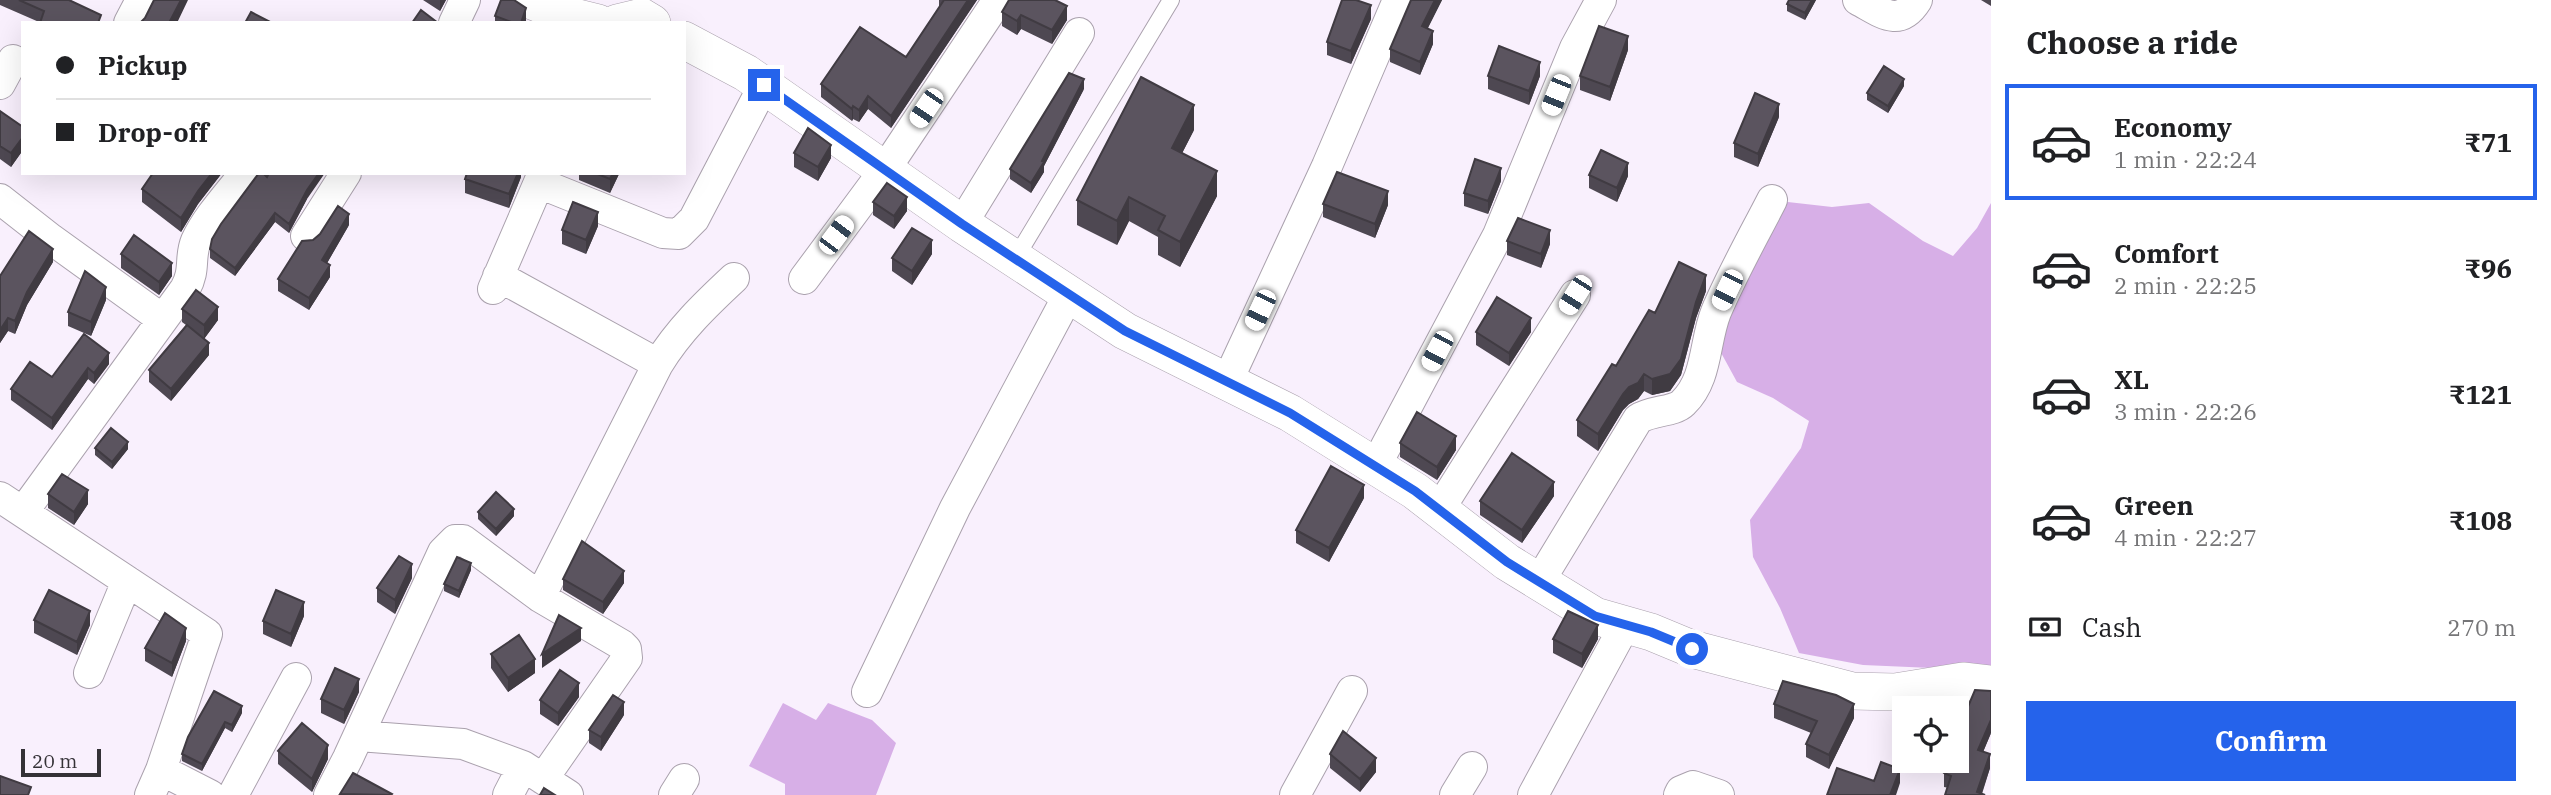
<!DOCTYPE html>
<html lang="en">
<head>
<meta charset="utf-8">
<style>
  :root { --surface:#fff; --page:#f6f6f6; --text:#202124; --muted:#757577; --line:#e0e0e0; --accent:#2563eb }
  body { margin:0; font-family:"IBM Plex Serif",serif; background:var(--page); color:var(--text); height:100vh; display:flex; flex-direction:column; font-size:26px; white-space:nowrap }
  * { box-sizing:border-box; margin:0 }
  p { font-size:23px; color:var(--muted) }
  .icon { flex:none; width:38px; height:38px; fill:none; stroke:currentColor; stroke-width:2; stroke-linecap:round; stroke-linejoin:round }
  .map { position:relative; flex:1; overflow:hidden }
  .sheet { display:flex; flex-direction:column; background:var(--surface); width:560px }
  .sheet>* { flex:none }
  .top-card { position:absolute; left:21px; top:21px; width:665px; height:154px; border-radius:0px; box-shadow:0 7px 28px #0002; display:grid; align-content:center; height:154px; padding:0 35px; background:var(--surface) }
  .tools { position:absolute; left:1892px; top:696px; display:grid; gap:14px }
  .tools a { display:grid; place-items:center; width:77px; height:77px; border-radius:0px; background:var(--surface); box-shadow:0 7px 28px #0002; font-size:35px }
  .scale { position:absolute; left:21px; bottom:18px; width:80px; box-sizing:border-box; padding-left:7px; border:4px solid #343136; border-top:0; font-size:19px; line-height:24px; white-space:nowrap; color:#343136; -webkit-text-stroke:5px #f9f0fd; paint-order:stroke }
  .end { position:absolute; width:32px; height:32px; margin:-16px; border:9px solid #2563eb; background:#fff; box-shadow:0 0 0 4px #fff }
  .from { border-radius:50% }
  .car { position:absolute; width:21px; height:42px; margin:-21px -10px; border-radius:9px; box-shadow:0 0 5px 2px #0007; background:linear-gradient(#fff 24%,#345 0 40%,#fff 0 76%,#345 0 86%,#fff 0) }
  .top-card b { display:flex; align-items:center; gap:24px; height:66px; font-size:26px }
  .top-card b+b { border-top:2px solid var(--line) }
  .top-card i { width:18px; height:18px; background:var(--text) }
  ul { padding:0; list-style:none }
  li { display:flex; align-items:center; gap:21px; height:116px; margin:0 14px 10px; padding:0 21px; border:4px solid transparent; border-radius:0px }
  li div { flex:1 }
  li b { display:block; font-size:26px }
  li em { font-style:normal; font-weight:700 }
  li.on { border-color:var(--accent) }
  li>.icon { width:63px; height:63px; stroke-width:1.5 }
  h2 { padding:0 35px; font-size:32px; line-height:84px }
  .pay { display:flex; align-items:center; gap:18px; height:77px; padding:0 35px; font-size:26px }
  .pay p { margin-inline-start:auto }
  .button { display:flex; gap:14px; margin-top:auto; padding:14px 35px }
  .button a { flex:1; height:80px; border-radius:0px; background:var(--accent); color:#fff; font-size:28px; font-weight:700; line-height:80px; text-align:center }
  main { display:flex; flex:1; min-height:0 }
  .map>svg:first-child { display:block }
  .water { fill:#d7afe7 }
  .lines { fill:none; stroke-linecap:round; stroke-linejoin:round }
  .service-casing { stroke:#aaa1ad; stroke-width:18 }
  .minor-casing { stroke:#aaa1ad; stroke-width:32 }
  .tertiary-casing { stroke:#aaa1ad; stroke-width:38 }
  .service { stroke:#fff; stroke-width:16 }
  .minor { stroke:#fff; stroke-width:30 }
  .tertiary { stroke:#fff; stroke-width:37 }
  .wall { fill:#4e4852 }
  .shaded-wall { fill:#403b42 }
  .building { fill:#5b545f; stroke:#403b42; stroke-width:2 }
  .route { stroke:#2563eb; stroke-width:9 }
</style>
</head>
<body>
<main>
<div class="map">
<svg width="1991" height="795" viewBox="0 0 1991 795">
  <rect width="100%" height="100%" fill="#f9f0fd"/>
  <path class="water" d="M 1779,201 L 1832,207 L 1869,203 L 1923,241 L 1953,256 L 1977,228 L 1991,203 L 1991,674 L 1978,670 L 1863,665 L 1799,653 L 1780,608 L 1753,557 L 1750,520 L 1801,448 L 1809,421 L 1773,398 L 1737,382 L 1719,349 L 1718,321 Z
    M 783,703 L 816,720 L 828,703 L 872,720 L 896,743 L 876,795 L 785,795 L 785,784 L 749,766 Z"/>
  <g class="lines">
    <defs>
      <path id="service" d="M 1015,259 L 1171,0"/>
      <path id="minor" d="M 1858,0 C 1881,12 1899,29 1917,0
        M 129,23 L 141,0
        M 454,23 L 465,0
        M 0,84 L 13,60
        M 539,183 L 663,233 L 679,234 L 694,219 L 764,85
        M 0,199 L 51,239 L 162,319
        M 962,224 L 1079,33
        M 306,236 L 346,173
        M 498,276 L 658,364
        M 804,279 L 884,171 L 998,0
        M 493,289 L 543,173
        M 1227,382 L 1327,166 L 1398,0
        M 1375,467 L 1498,235 L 1575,48 L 1601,0
        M 0,497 L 207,634 L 161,770 L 210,795
        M 1439,510 L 1575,295
        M 23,512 L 185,289 C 196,270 189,257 196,241 C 207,217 229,194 245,173
        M 1539,582 L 1638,419 C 1652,410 1674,412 1683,403 C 1708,379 1704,342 1716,312 C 1732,274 1753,237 1772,200
        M 540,597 L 658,364 C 679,330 705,305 734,278
        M 89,673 L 127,581
        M 867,692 L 955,508 L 1069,294
        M 359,736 L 463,744 L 523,766 L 568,795
        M 150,795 L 161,770
        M 233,795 L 296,678
        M 329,795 L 348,758 L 443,552 L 455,540 L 463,540 L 540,597 L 622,645 L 626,649 L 627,658 L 543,779
        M 508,795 L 523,766
        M 674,795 L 684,779
        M 1295,795 L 1352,691
        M 1455,795 L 1472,767
        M 1533,795 L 1625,625
        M 1679,795 L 1681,791 L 1693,786 L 1719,795"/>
      <path id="tertiary" d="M 530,0 L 566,15 L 598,23
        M 617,23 L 642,17 L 652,23
        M 684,40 L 746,73 L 962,224 L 1125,331 L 1290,413 L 1415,491 L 1507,562 L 1595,616 L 1651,632 L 1692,649 L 1852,691 L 1895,692 L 1963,681 L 1991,684"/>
    </defs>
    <use href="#service" class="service-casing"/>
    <use href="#minor" class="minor-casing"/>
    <use href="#tertiary" class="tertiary-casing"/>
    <use href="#service" class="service"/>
    <use href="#minor" class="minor"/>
    <use href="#tertiary" class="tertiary"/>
  </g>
  <path class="wall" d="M 0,0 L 69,0 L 101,23 L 39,22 L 0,5 Z
    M 423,0 L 446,0 L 440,11 Z
    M 939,0 L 977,0 L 891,128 L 868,109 L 859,122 L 853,119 L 852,121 L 821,97 L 821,84 L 906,57 L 939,7 Z
    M 1411,0 L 1442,0 L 1428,28 L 1433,44 L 1420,75 L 1390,62 L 1390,49 Z
    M 1789,0 L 1816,0 L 1805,20 L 1787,11 L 1787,4 Z
    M 1981,0 L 1991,0 L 1991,6 Z
    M 1002,12 L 1067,20 L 1052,44 L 1021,29 L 1017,35 L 1002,26 Z
    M 495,16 L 526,21 L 526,23 L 495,23 Z
    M 1371,19 L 1351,64 L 1327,55 L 1327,42 Z
    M 1628,50 L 1610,101 L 1580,90 L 1580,76 Z
    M 1488,76 L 1540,76 L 1529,105 L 1488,89 Z
    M 1904,86 L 1888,113 L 1867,100 L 1867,93 Z
    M 1084,89 L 1044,166 L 1044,172 L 1031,193 L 1010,179 L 1010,169 Z
    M 0,111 L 23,127 L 23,150 L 11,167 L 0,159 Z
    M 1779,117 L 1758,167 L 1734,157 L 1734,143 Z
    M 1194,130 L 1182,153 L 1217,196 L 1180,267 L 1158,255 L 1158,237 L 1129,221 L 1117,245 L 1077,225 L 1077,200 Z
    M 794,153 L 831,158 L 818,181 L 794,167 Z
    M 153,173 L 222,173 L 198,204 L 181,232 L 142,202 L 142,189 Z
    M 521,173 L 521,177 L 509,208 L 465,193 L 465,179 Z
    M 579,173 L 619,173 L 619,174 L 610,193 L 579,180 Z
    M 1589,175 L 1628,176 L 1617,202 L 1589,188 Z
    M 267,177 L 307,199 L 289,233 L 275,222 L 235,276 L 210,258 L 210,249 Z
    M 1501,181 L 1488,214 L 1464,206 L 1464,193 Z
    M 873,202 L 907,211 L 894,229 L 873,215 Z
    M 1323,204 L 1388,205 L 1375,238 L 1323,217 Z
    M 349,225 L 327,263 L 330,277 L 309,310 L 278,291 L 278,279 L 313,240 Z
    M 598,226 L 586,254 L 562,244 L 562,230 Z
    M 1507,241 L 1550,244 L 1541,268 L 1507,255 Z
    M 121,254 L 172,276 L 159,295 L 121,268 Z
    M 932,254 L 912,285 L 892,271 L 892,258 Z
    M 53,262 L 27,305 L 15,334 L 8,331 L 0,343 L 0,276 Z
    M 1706,291 L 1696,318 L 1681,375 L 1670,391 L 1652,395 L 1644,391 L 1638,399 L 1629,404 L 1623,410 L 1598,451 L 1577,436 L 1577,420 L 1655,313 Z
    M 106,300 L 91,336 L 68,326 L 68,312 Z
    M 182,309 L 218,320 L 204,339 L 209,355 L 171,401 L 149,382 L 149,370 L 186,325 L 182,322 Z
    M 1476,332 L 1531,332 L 1509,366 L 1476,345 Z
    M 84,334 L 109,364 L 94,384 L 88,379 L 52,430 L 11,400 L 11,389 L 52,377 Z
    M 1400,443 L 1456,450 L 1437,480 L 1400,457 Z
    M 95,448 L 128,449 L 112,469 L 95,455 Z
    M 48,494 L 88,504 L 74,525 L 48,508 Z
    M 1554,496 L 1522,543 L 1480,515 L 1480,501 Z
    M 1364,498 L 1329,562 L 1296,543 L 1296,530 Z
    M 478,512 L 514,516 L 496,536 L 478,519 Z
    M 471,570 L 459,598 L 444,591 L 444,584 Z
    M 412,578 L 395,614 L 377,602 L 377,588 Z
    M 563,579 L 624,583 L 603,614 L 563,590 Z
    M 304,616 L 291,647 L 263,634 L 263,621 Z
    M 34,620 L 90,625 L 77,655 L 34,633 Z
    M 1553,639 L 1598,639 L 1582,668 L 1553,653 Z
    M 186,641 L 172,677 L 145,661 L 145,648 Z
    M 491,654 L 535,673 L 508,692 L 491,668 Z
    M 359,692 L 344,724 L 321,713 L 321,699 Z
    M 579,697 L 558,726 L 540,714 L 540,700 Z
    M 1774,704 L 1854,718 L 1829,769 L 1806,757 L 1806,744 L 1811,733 L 1774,718 Z
    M 242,713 L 232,732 L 225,728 L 202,771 L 182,761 L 182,754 L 188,737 Z
    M 624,715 L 601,751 L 589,743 L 589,730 Z
    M 1991,733 L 1983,752 L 1990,768 L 1982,794 L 1944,787 L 1944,773 Z
    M 278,751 L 328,759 L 312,792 L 278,764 Z
    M 1330,754 L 1376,772 L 1360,792 L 1330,768 Z"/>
  <path class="shaded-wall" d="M 181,0 L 188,0 L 177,23 L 169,23 Z
    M 440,0 L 446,0 L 440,11 Z
    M 968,0 L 977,0 L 891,128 L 891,116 Z
    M 1435,0 L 1442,0 L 1422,39 L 1422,26 Z
    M 1812,0 L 1816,0 L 1805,20 L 1805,13 Z
    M 1371,5 L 1371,19 L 1351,64 L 1351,51 Z
    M 1067,6 L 1067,20 L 1052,44 L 1052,30 Z
    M 526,8 L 526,23 L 521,23 Z
    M 1021,15 L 1021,29 L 1017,35 L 1017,21 Z
    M 1433,31 L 1433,44 L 1420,75 L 1420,62 Z
    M 1628,36 L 1628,50 L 1610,101 L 1610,87 Z
    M 1540,62 L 1540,76 L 1529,105 L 1529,91 Z
    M 1084,79 L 1084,89 L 1044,166 L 1044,172 L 1031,193 L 1031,183 Z
    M 1904,79 L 1904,86 L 1888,113 L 1888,106 Z
    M 868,96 L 868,109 L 859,122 L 859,110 Z
    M 1779,104 L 1779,117 L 1758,167 L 1758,154 Z
    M 1194,105 L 1194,130 L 1172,173 L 1172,148 Z
    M 853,106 L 853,119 L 852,121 L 852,109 Z
    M 23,137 L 23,150 L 11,167 L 11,153 Z
    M 831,145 L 831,158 L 818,181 L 818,167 Z
    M 1628,163 L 1628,176 L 1617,202 L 1617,188 Z
    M 1501,168 L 1501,181 L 1488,214 L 1488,201 Z
    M 1217,171 L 1217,196 L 1180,267 L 1180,242 Z
    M 212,173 L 222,173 L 198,204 L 181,232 L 181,218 L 198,191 Z
    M 319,173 L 325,173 L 307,199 L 289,233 L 289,224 L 307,190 Z
    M 518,173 L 521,173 L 521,177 L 509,208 L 509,194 Z
    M 613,173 L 619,173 L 619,174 L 610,193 L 610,179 Z
    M 1388,191 L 1388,205 L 1375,238 L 1375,224 Z
    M 907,197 L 907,211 L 894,229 L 894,216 Z
    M 1129,197 L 1129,221 L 1117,245 L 1117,221 Z
    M 598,212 L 598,226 L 586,254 L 586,240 Z
    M 275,213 L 275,222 L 235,276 L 235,268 Z
    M 349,214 L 349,225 L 322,272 L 322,260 Z
    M 1550,230 L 1550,244 L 1541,268 L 1541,254 Z
    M 932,240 L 932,254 L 912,285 L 912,271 Z
    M 53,249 L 53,262 L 27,305 L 15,334 L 15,321 L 27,292 Z
    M 172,263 L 172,276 L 159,295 L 159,282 Z
    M 330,265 L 330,277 L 309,310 L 309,298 Z
    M 1706,275 L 1706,291 L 1696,318 L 1681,375 L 1670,391 L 1652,395 L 1652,379 L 1696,302 Z
    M 106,287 L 106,300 L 91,336 L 91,322 Z
    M 218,307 L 218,320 L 204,339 L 204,325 Z
    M 8,318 L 8,331 L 0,343 L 0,330 Z
    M 1531,318 L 1531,332 L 1509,366 L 1509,353 Z
    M 209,343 L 209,355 L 171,401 L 171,389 Z
    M 109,353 L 109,364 L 94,384 L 94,373 Z
    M 88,368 L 88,379 L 52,430 L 52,418 Z
    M 1644,374 L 1644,391 L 1638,399 L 1629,404 L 1623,410 L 1598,451 L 1598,434 L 1623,394 Z
    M 1456,436 L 1456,450 L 1437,480 L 1437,467 Z
    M 128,442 L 128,449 L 112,469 L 112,462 Z
    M 1554,482 L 1554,496 L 1522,543 L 1522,530 Z
    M 1364,485 L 1364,498 L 1329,562 L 1329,548 Z
    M 88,490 L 88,504 L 74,525 L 74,512 Z
    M 514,509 L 514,516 L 496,536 L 496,529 Z
    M 471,563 L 471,570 L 459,598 L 459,591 Z
    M 412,564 L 412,578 L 395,614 L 395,600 Z
    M 624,571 L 624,583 L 603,614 L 603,602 Z
    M 304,602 L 304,616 L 291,647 L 291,634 Z
    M 90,611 L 90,625 L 77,655 L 77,642 Z
    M 1598,625 L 1598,639 L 1582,668 L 1582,654 Z
    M 186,628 L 186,641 L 172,677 L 172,663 Z
    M 581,628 L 581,641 L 542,668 L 542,654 Z
    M 535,659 L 535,673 L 508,692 L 508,678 Z
    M 359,679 L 359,692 L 344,724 L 344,710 Z
    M 579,683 L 579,697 L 558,726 L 558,713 Z
    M 624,702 L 624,715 L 601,751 L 601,737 Z
    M 1854,704 L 1854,718 L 1829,769 L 1829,755 Z
    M 242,706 L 242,713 L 232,732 L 232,725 Z
    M 1991,720 L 1991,733 L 1978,764 L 1978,750 Z
    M 225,722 L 225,728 L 202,771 L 202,764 Z
    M 328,745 L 328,759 L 312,792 L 312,779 Z
    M 1990,754 L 1990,768 L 1981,795 L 1977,792 Z
    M 1376,758 L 1376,772 L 1360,792 L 1360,779 Z
    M 1900,769 L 1900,783 L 1896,795 L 1890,795 Z"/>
  <path class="building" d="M 19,0 L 69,0 L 101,15 L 98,23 L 40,23 L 44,11 Z
    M 154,0 L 181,0 L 169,23 L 140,23 L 145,18 Z
    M 501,0 L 514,0 L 526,8 L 521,23 L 514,23 L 495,16 Z
    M 944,0 L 968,0 L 891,116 L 868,96 L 859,110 L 853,106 L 852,109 L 821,84 L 860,27 L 906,57 Z
    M 1009,0 L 1055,0 L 1067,6 L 1052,30 L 1021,15 L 1017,21 L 1002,12 Z
    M 1342,0 L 1356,0 L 1371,5 L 1351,51 L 1327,42 Z
    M 1411,0 L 1435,0 L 1422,26 L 1433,31 L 1420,62 L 1390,49 Z
    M 1789,0 L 1812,0 L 1805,13 L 1787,4 Z
    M 421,10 L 438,23 L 412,23 Z
    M 251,12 L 272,23 L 245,23 Z
    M 1599,26 L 1628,36 L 1610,87 L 1580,76 Z
    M 1499,46 L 1540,62 L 1529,91 L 1488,76 Z
    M 1884,66 L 1904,79 L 1888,106 L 1867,93 Z
    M 1069,73 L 1084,79 L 1042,161 L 1044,162 L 1031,183 L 1010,169 Z
    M 1141,77 L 1194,105 L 1172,148 L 1217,171 L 1180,242 L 1158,230 L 1165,216 L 1129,197 L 1117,221 L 1077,200 Z
    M 1755,93 L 1779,104 L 1758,154 L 1734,143 Z
    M 0,111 L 23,127 L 23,137 L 11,153 L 0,146 Z
    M 808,128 L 831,145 L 818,167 L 794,153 Z
    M 1601,150 L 1628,163 L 1617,188 L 1589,175 Z
    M 1475,159 L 1501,168 L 1488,201 L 1464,193 Z
    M 1337,172 L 1388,191 L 1375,224 L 1323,204 Z
    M 153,173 L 212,173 L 198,191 L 181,218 L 142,189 Z
    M 259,173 L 263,173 L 267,177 L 269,173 L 319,173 L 307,190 L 289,224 L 275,213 L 235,268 L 210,249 L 212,239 L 221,224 Z
    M 467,173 L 518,173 L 509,194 L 465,179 Z
    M 595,173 L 613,173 L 610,179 Z
    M 887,183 L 907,197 L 894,216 L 873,202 Z
    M 573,202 L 598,212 L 586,240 L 562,230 Z
    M 338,206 L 349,214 L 322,260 L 330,265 L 309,298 L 278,279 L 302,241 L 313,240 L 320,234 Z
    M 1518,218 L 1550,230 L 1541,254 L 1507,241 Z
    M 912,228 L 932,240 L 912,271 L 892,258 Z
    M 29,231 L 53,249 L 27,292 L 15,321 L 8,318 L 0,330 L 0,276 Z
    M 134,235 L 172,263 L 159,282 L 121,254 Z
    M 1679,262 L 1706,275 L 1696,302 L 1681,359 L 1670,374 L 1652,379 L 1644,374 L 1638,383 L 1629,387 L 1623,394 L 1598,434 L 1577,420 L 1612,364 L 1616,366 L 1649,310 L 1655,313 Z
    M 85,271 L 106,287 L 91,322 L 68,312 Z
    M 196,290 L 218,307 L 204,325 L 182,309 Z
    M 1497,297 L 1531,318 L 1509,353 L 1476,332 Z
    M 187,325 L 209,343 L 171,389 L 149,370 Z
    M 84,334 L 109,353 L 94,373 L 88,368 L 52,418 L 11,389 L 30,362 L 52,377 Z
    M 1417,412 L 1456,436 L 1437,467 L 1400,443 Z
    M 111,428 L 128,442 L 112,462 L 95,448 Z
    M 1512,453 L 1554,482 L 1522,530 L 1480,501 Z
    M 1331,466 L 1364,485 L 1329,548 L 1296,530 Z
    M 62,474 L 88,490 L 74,512 L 48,494 Z
    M 496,492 L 514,509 L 496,529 L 478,512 Z
    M 582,541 L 624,571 L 603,602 L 563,579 Z
    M 399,556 L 412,564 L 395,600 L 377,588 Z
    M 457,557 L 471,563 L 459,591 L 444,584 Z
    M 49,590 L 90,611 L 77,642 L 34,620 Z
    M 276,590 L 304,602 L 291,634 L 263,621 Z
    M 1568,611 L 1598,625 L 1582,654 L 1553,639 Z
    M 165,613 L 186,628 L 172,663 L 145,648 Z
    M 559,615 L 581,628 L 542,654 Z
    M 519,635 L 535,659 L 508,678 L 491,654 Z
    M 335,668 L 359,679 L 344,710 L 321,699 Z
    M 560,670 L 579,683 L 558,713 L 540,700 Z
    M 1783,681 L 1836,695 L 1854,704 L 1829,755 L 1806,744 L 1817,721 L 1774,704 Z
    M 1975,690 L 1991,691 L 1991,720 L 1978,750 L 1990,754 L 1977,792 L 1985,795 L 1945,795 L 1951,776 L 1944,773 L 1948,761 L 1956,761 L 1956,735 Z
    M 214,691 L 242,706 L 232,725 L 225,722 L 202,764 L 182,754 L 188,737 Z
    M 613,695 L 624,702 L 601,737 L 589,730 Z
    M 302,723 L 328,745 L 312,779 L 278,751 Z
    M 1343,731 L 1376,758 L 1360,779 L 1330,754 Z
    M 1881,762 L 1900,769 L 1890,795 L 1827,795 L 1837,768 L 1874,781 Z
    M 353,773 L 392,794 L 391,795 L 340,794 Z
    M 0,776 L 31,787 L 28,795 L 0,795 Z
    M 544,788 L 555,795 L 540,795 Z"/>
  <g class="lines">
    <path class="route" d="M 764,85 L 962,224 L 1125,331 L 1290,413 L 1415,491 L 1507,562 L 1595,616 L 1651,632 L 1692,649"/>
  </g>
</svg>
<div class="tools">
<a><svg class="icon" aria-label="locate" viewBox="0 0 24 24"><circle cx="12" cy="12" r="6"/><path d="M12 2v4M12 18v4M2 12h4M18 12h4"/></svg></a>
</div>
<div class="scale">20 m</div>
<i class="end from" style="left:1692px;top:649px"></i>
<i class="end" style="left:764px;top:85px"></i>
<i class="car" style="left:1556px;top:95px;rotate:202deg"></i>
<i class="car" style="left:926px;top:108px;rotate:214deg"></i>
<i class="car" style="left:836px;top:235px;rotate:37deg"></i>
<i class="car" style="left:1727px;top:290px;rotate:206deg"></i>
<i class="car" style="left:1575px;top:295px;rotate:212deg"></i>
<i class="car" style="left:1260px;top:310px;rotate:205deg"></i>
<i class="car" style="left:1437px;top:351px;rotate:208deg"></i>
<div class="top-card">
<b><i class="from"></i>Pickup</b>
<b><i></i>Drop-off</b>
</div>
</div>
<section class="sheet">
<h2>Choose a ride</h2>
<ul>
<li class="on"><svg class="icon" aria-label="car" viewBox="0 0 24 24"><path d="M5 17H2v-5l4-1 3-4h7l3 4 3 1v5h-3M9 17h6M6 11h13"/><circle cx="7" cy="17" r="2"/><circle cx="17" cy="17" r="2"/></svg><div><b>Economy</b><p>1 min · 22:24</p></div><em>₹71</em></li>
<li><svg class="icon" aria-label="car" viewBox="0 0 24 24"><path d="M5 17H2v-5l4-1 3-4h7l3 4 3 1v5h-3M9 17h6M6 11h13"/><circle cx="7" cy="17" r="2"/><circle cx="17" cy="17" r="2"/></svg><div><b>Comfort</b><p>2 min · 22:25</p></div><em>₹96</em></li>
<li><svg class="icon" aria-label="car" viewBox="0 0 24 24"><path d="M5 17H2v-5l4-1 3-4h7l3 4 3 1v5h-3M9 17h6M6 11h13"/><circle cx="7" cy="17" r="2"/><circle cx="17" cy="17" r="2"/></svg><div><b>XL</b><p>3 min · 22:26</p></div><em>₹121</em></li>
<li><svg class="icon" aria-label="car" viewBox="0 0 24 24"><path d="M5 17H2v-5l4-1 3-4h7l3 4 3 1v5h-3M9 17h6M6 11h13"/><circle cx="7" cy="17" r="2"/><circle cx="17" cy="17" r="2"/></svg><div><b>Green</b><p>4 min · 22:27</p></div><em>₹108</em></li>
</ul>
<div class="pay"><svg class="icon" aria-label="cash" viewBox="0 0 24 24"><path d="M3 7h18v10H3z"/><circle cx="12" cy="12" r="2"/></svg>Cash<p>270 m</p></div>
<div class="button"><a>Confirm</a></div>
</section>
</main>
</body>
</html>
